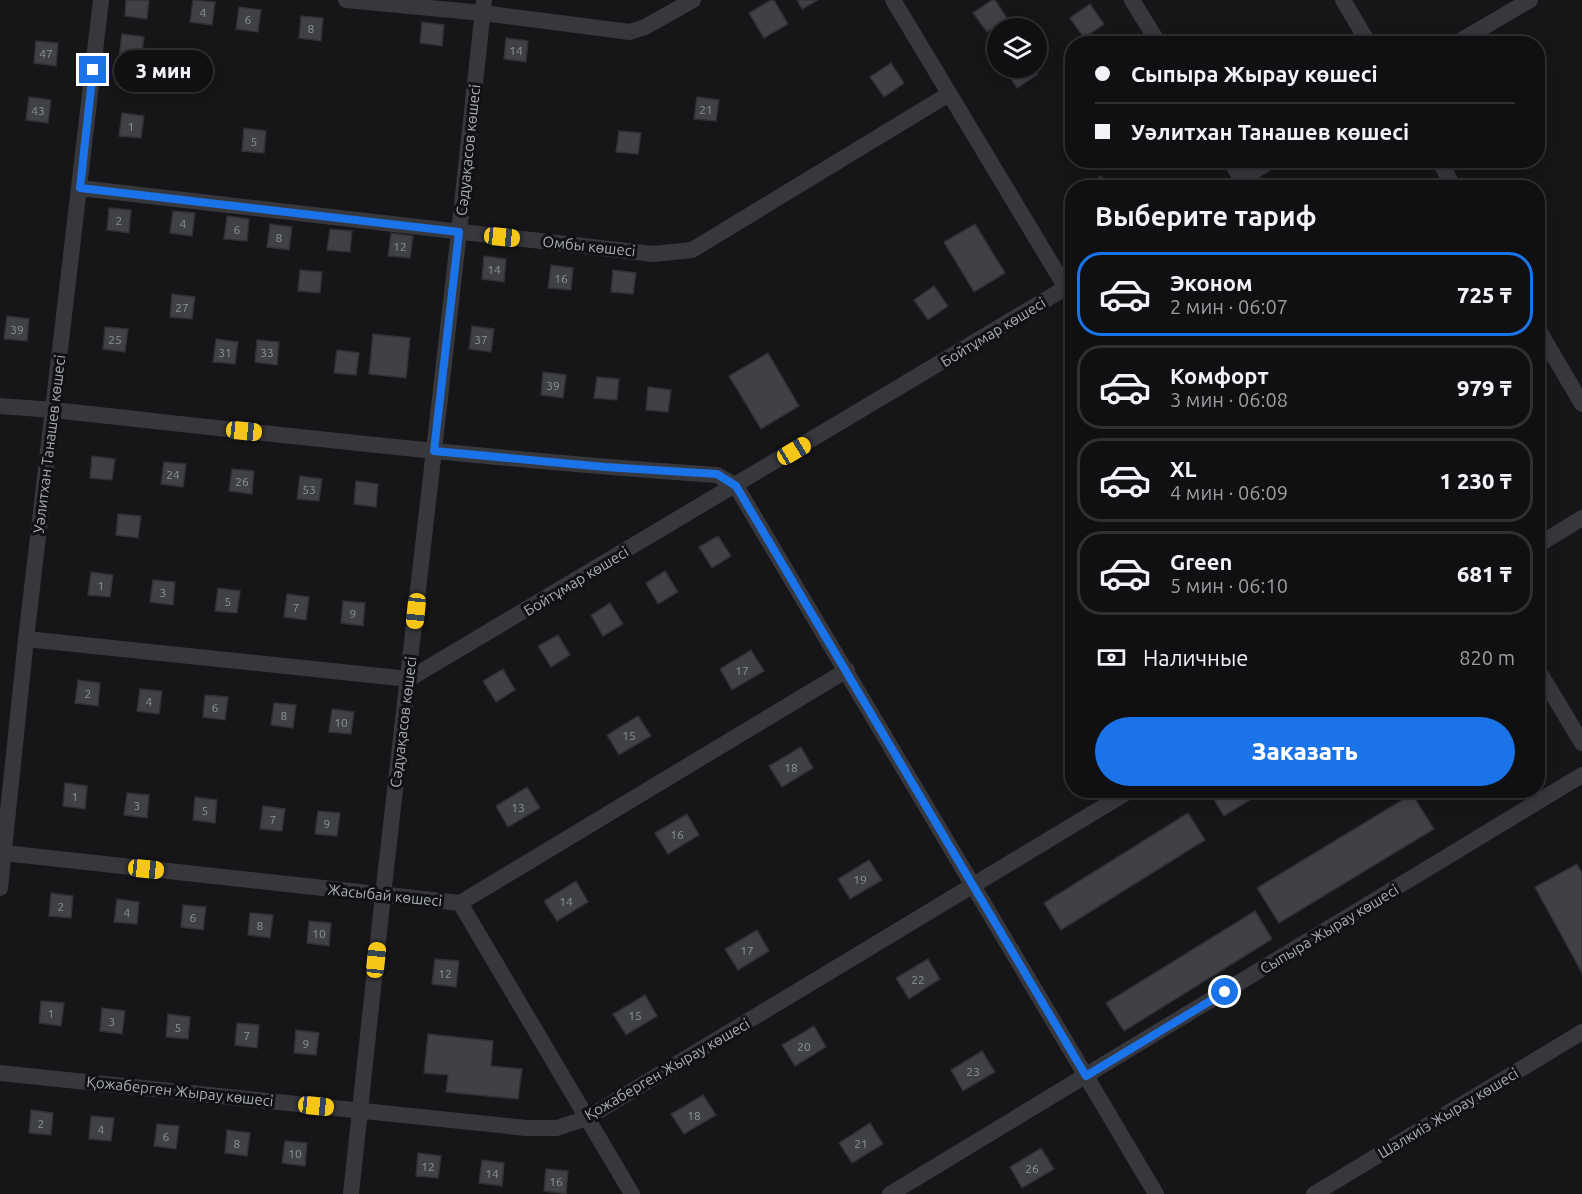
<!DOCTYPE html>
<html lang="ru">
<head>
<meta charset="utf-8">
<style>
  :root { --surface:#101012; --page:#19191b; --text:#f1f3f6; --muted:#9c9d9f; --line:#303032; --accent:#1a73e8 }
  body { margin:0; font-family:Ubuntu,sans-serif; background:var(--page); color:var(--text); height:100vh; display:flex; flex-direction:column; font-size:22px; white-space:nowrap }
  * { box-sizing:border-box; margin:0 }
  p { font-size:20px; color:var(--muted) }
  .icon { flex:none; width:33px; height:33px; fill:none; stroke:currentColor; stroke-width:2; stroke-linecap:round; stroke-linejoin:round }
  .map { position:relative; flex:1; overflow:hidden }
  .sheet { position:absolute; left:1065px; top:180px; width:480px; height:618px; display:flex; flex-direction:column; background:var(--surface); border-radius:24px; box-shadow:0 3px 15px #0003,0 0 0 2px var(--line) }
  .sheet>* { flex:none }
  .hud { position:absolute; left:1065px; top:36px; width:480px; height:132px; border-radius:24px; box-shadow:0 3px 15px #0003,0 0 0 2px var(--line); display:grid; align-content:center; height:132px; padding:0 30px; background:var(--surface) }
  .fabs { position:absolute; left:987px; top:18px; display:grid; gap:12px }
  .fabs a { display:grid; place-items:center; width:60px; height:60px; border-radius:50%; background:var(--surface); box-shadow:0 3px 15px #0003,0 0 0 2px var(--line); font-size:30px }
  .end { position:absolute; width:27px; height:27px; margin:-14px; border:8px solid #1a73e8; background:#fff; box-shadow:0 0 0 3px #fff }
  .from { border-radius:50% }
  .bubble { position:absolute; height:42px; border-radius:21px; background:var(--surface); box-shadow:0 3px 15px #0003,0 0 0 2px var(--line); font-size:20px; font-weight:800; line-height:42px; text-align:center }
  .car { position:absolute; width:18px; height:36px; margin:-18px -9px; border-radius:8px; box-shadow:0 0 4px 2px #0007; background:linear-gradient(#f5c518 24%,#345 0 40%,#f5c518 0 76%,#345 0 86%,#f5c518 0) }
  .hud b { display:flex; align-items:center; gap:21px; height:57px; font-size:22px }
  .hud b+b { border-top:2px solid var(--line) }
  .hud i { width:15px; height:15px; background:var(--text) }
  ul { padding:0; list-style:none }
  li { display:flex; align-items:center; gap:18px; height:84px; margin:0 12px 9px; padding:0 18px; border:3px solid var(--line); border-radius:24px }
  li div { flex:1 }
  li b { display:block; font-size:22px }
  li em { font-style:normal; font-weight:800 }
  li.active { border-color:var(--accent) }
  li>.icon { width:54px; height:54px; stroke-width:1.5 }
  h2 { padding:0 30px; font-size:27px; line-height:72px }
  .pay { display:flex; align-items:center; gap:15px; height:66px; padding:0 30px; font-size:22px }
  .pay p { margin-inline-start:auto }
  .cta { display:flex; gap:12px; margin-top:auto; padding:12px 30px }
  .cta a { flex:1; height:69px; border-radius:36px; background:var(--accent); color:#fff; font-size:24px; font-weight:800; line-height:69px; text-align:center }
  .map>svg:first-child { display:block }
  .building { fill:#404145; stroke:#303034; stroke-width:1.5 }
  .lines { fill:none; stroke-linecap:round; stroke-linejoin:round }
  .minor { stroke:#37383d; stroke-width:16 }
  .route { stroke:#1a73e8; stroke-width:8 }
  .labels { text-anchor:middle; dominant-baseline:central; stroke-width:6; stroke-linejoin:round; paint-order:stroke }
  .number-label { font-size:12px; fill:#8e929b }
  .street-label { font-size:15px; fill:#a8adb8; stroke:#111113 }
</style>
</head>
<body>
<div class="map">
<svg width="1582" height="1194" viewBox="0 0 1582 1194">
  <rect width="100%" height="100%" fill="#161618"/>
  <path class="building" d="M 126,0 L 149,0 L 147,19 L 125,16 Z
    M 193,0 L 215,2 L 212,25 L 190,22 Z
    M 771,0 L 774,0 L 788,24 L 764,38 L 749,13 Z
    M 797,0 L 818,0 L 802,9 Z
    M 992,0 L 995,0 L 1007,18 L 987,32 L 973,13 Z
    M 1090,4 L 1104,24 L 1084,38 L 1070,18 Z
    M 239,7 L 261,10 L 258,32 L 236,29 Z
    M 301,16 L 323,18 L 321,41 L 299,38 Z
    M 422,22 L 444,25 L 442,46 L 420,43 Z
    M 122,34 L 144,37 L 141,59 L 119,57 Z
    M 506,38 L 528,41 L 526,62 L 504,59 Z
    M 36,41 L 58,43 L 56,66 L 34,63 Z
    M 891,63 L 904,83 L 884,97 L 870,77 Z
    M 1004,68 L 1033,68 L 1038,74 L 1017,88 Z
    M 29,97 L 51,100 L 48,123 L 26,120 Z
    M 697,97 L 719,100 L 716,121 L 694,119 Z
    M 122,113 L 144,116 L 141,138 L 119,136 Z
    M 244,128 L 266,131 L 264,153 L 242,151 Z
    M 619,131 L 641,133 L 638,154 L 616,152 Z
    M 1101,176 L 1109,188 L 1085,188 Z
    M 109,208 L 131,210 L 129,233 L 107,230 Z
    M 173,211 L 195,213 L 192,236 L 170,233 Z
    M 227,216 L 249,219 L 247,241 L 224,239 Z
    M 270,224 L 292,227 L 289,250 L 267,247 Z
    M 975,224 L 1005,273 L 974,292 L 944,242 Z
    M 330,229 L 352,231 L 350,252 L 327,250 Z
    M 391,233 L 413,236 L 410,258 L 388,256 Z
    M 484,256 L 506,259 L 504,282 L 482,279 Z
    M 551,265 L 573,268 L 571,290 L 548,288 Z
    M 300,270 L 322,272 L 320,293 L 298,291 Z
    M 613,270 L 636,273 L 633,294 L 611,292 Z
    M 934,286 L 948,306 L 928,320 L 914,300 Z
    M 172,294 L 195,297 L 192,319 L 170,317 Z
    M 7,316 L 29,319 L 27,341 L 4,339 Z
    M 472,326 L 494,329 L 491,352 L 469,349 Z
    M 105,327 L 128,329 L 125,352 L 103,349 Z
    M 373,334 L 410,338 L 406,378 L 369,374 Z
    M 216,339 L 238,342 L 235,364 L 213,362 Z
    M 257,340 L 279,342 L 277,365 L 255,362 Z
    M 337,350 L 359,353 L 356,375 L 334,373 Z
    M 768,353 L 799,406 L 761,429 L 729,376 Z
    M 543,372 L 566,375 L 563,398 L 541,395 Z
    M 597,377 L 619,379 L 617,400 L 594,398 Z
    M 648,387 L 671,390 L 668,412 L 646,410 Z
    M 92,456 L 115,459 L 112,480 L 90,478 Z
    M 164,462 L 186,464 L 183,487 L 161,484 Z
    M 232,469 L 254,471 L 252,494 L 229,491 Z
    M 300,476 L 322,479 L 319,501 L 297,499 Z
    M 356,481 L 378,484 L 376,507 L 354,504 Z
    M 118,514 L 141,516 L 138,538 L 116,535 Z
    M 718,536 L 731,556 L 712,568 L 699,547 Z
    M 665,571 L 678,592 L 658,604 L 646,583 Z
    M 91,572 L 113,575 L 110,597 L 88,595 Z
    M 153,580 L 175,582 L 173,605 L 150,602 Z
    M 218,588 L 240,591 L 237,613 L 215,611 Z
    M 287,594 L 309,597 L 306,620 L 284,617 Z
    M 343,601 L 365,603 L 363,626 L 341,623 Z
    M 610,603 L 623,624 L 603,636 L 591,615 Z
    M 558,635 L 570,655 L 551,667 L 538,646 Z
    M 751,650 L 764,671 L 732,690 L 720,669 Z
    M 503,669 L 515,690 L 496,702 L 483,681 Z
    M 78,680 L 100,683 L 98,706 L 75,703 Z
    M 140,689 L 162,691 L 159,714 L 137,711 Z
    M 205,695 L 228,697 L 225,720 L 203,717 Z
    M 274,703 L 296,705 L 293,728 L 271,725 Z
    M 332,709 L 354,712 L 351,734 L 329,732 Z
    M 638,716 L 651,736 L 619,755 L 607,735 Z
    M 801,747 L 813,768 L 782,787 L 769,766 Z
    M 65,783 L 87,786 L 85,809 L 63,806 Z
    M 527,787 L 540,808 L 508,827 L 496,806 Z
    M 1208,790 L 1266,790 L 1224,816 Z
    M 127,793 L 149,795 L 147,818 L 124,815 Z
    M 1412,794 L 1434,829 L 1279,923 L 1257,888 Z
    M 195,797 L 217,800 L 215,823 L 193,820 Z
    M 263,806 L 285,809 L 282,831 L 260,829 Z
    M 318,811 L 340,813 L 337,836 L 315,834 Z
    M 1188,813 L 1205,840 L 1061,930 L 1044,903 Z
    M 687,814 L 699,835 L 668,854 L 655,833 Z
    M 869,860 L 882,880 L 850,899 L 838,879 Z
    M 1577,864 L 1582,873 L 1582,973 L 1535,887 Z
    M 576,881 L 588,902 L 557,921 L 544,901 Z
    M 51,893 L 73,896 L 71,918 L 49,916 Z
    M 117,899 L 139,902 L 137,924 L 114,922 Z
    M 183,905 L 206,907 L 203,930 L 181,927 Z
    M 1255,911 L 1272,939 L 1124,1031 L 1106,1003 Z
    M 250,913 L 273,915 L 270,938 L 248,935 Z
    M 309,921 L 331,923 L 329,946 L 307,943 Z
    M 757,930 L 769,951 L 738,970 L 725,949 Z
    M 435,959 L 459,961 L 456,987 L 432,984 Z
    M 928,959 L 940,979 L 909,999 L 896,978 Z
    M 645,995 L 657,1016 L 626,1035 L 613,1014 Z
    M 41,1001 L 64,1003 L 61,1026 L 39,1023 Z
    M 102,1008 L 125,1011 L 122,1034 L 100,1031 Z
    M 168,1014 L 190,1017 L 188,1039 L 166,1037 Z
    M 237,1023 L 259,1025 L 257,1048 L 235,1045 Z
    M 814,1026 L 826,1047 L 795,1066 L 782,1045 Z
    M 296,1030 L 319,1033 L 316,1055 L 294,1053 Z
    M 428,1034 L 493,1041 L 491,1066 L 522,1069 L 518,1099 L 446,1092 L 448,1075 L 424,1073 Z
    M 982,1051 L 995,1072 L 963,1091 L 951,1070 Z
    M 703,1095 L 716,1115 L 684,1134 L 671,1114 Z
    M 31,1110 L 53,1113 L 51,1135 L 29,1133 Z
    M 91,1116 L 114,1118 L 111,1141 L 89,1139 Z
    M 870,1123 L 883,1144 L 852,1163 L 839,1143 Z
    M 157,1124 L 179,1126 L 176,1149 L 154,1146 Z
    M 227,1130 L 250,1133 L 247,1156 L 225,1153 Z
    M 285,1141 L 307,1143 L 305,1166 L 282,1163 Z
    M 1041,1148 L 1054,1169 L 1022,1188 L 1010,1167 Z
    M 418,1153 L 441,1156 L 438,1178 L 416,1176 Z
    M 482,1160 L 504,1163 L 502,1186 L 479,1183 Z
    M 546,1169 L 568,1171 L 566,1194 L 544,1191 Z"/>
  <g class="lines">
    <path class="minor" d="M 346,0 L 483,13 L 630,32 L 645,27 L 693,0
      M 893,0 L 1066,288
      M 1132,0 L 1159,44
      M 1343,0 L 1369,44
      M 1455,44 L 1530,0
      M 1230,160 L 1247,188
      M 1439,160 L 1454,188
      M 80,188 L 653,254 L 692,250 L 949,94
      M 1230,188 L 1271,160
      M 1538,329 L 1582,404
      M 0,406 L 53,410 C 274,434 495,460 717,475 L 736,486 L 1156,1194
      M 1538,545 L 1582,518
      M 26,639 L 409,679 L 1072,284
      M 1538,670 L 1582,743
      M 4,853 L 460,903 L 847,670
      M 0,888 L 26,639 L 101,0
      M 460,903 L 632,1194
      M 0,1073 L 526,1128 L 557,1128 L 587,1118 L 1131,790
      M 351,1194 L 383,895 L 459,232 L 484,0
      M 890,1194 L 1582,775
      M 1314,1194 L 1582,1032"/>
  </g>
  <g class="lines">
    <path class="route" d="M 93,70 L 80,188 L 459,232 L 434,451 L 605,467 L 717,474 L 736,486 L 1086,1076 L 1225,992"/>
  </g>
  <g class="labels">
    <g class="number-label">
      <text x="203" y="12">4</text>
      <text x="248" y="19">6</text>
      <text x="311" y="28">8</text>
      <text x="516" y="50">14</text>
      <text x="46" y="53">47</text>
      <text x="706" y="109">21</text>
      <text x="38" y="110">43</text>
      <text x="131" y="126">1</text>
      <text x="254" y="141">5</text>
      <text x="119" y="220">2</text>
      <text x="183" y="223">4</text>
      <text x="237" y="229">6</text>
      <text x="279" y="237">8</text>
      <text x="400" y="246">12</text>
      <text x="494" y="269">14</text>
      <text x="561" y="278">16</text>
      <text x="182" y="307">27</text>
      <text x="17" y="329">39</text>
      <text x="115" y="339">25</text>
      <text x="481" y="339">37</text>
      <text x="225" y="352">31</text>
      <text x="267" y="352">33</text>
      <text x="553" y="385">39</text>
      <text x="173" y="474">24</text>
      <text x="242" y="481">26</text>
      <text x="309" y="489">53</text>
      <text x="101" y="585">1</text>
      <text x="163" y="592">3</text>
      <text x="228" y="601">5</text>
      <text x="296" y="607">7</text>
      <text x="353" y="613">9</text>
      <text x="742" y="670">17</text>
      <text x="88" y="693">2</text>
      <text x="149" y="701">4</text>
      <text x="215" y="707">6</text>
      <text x="284" y="715">8</text>
      <text x="341" y="722">10</text>
      <text x="629" y="735">15</text>
      <text x="791" y="767">18</text>
      <text x="75" y="796">1</text>
      <text x="137" y="805">3</text>
      <text x="518" y="807">13</text>
      <text x="205" y="810">5</text>
      <text x="273" y="819">7</text>
      <text x="327" y="823">9</text>
      <text x="677" y="834">16</text>
      <text x="860" y="879">19</text>
      <text x="566" y="901">14</text>
      <text x="61" y="906">2</text>
      <text x="127" y="912">4</text>
      <text x="193" y="917">6</text>
      <text x="260" y="925">8</text>
      <text x="319" y="933">10</text>
      <text x="747" y="950">17</text>
      <text x="445" y="973">12</text>
      <text x="918" y="979">22</text>
      <text x="51" y="1013">1</text>
      <text x="635" y="1015">15</text>
      <text x="112" y="1021">3</text>
      <text x="178" y="1027">5</text>
      <text x="247" y="1035">7</text>
      <text x="306" y="1043">9</text>
      <text x="804" y="1046">20</text>
      <text x="973" y="1071">23</text>
      <text x="694" y="1115">18</text>
      <text x="41" y="1123">2</text>
      <text x="101" y="1129">4</text>
      <text x="166" y="1136">6</text>
      <text x="237" y="1143">8</text>
      <text x="861" y="1143">21</text>
      <text x="295" y="1153">10</text>
      <text x="428" y="1166">12</text>
      <text x="1032" y="1168">26</text>
      <text x="492" y="1173">14</text>
      <text x="556" y="1181">16</text>
    </g>
    <g class="street-label">
      <text transform="translate(468 150) rotate(-84)">Сәдуақасов көшесі</text>
      <text transform="translate(589 246) rotate(6)">Омбы көшесі</text>
      <text transform="translate(993 332) rotate(-31)">Бойтұмар көшесі</text>
      <text transform="translate(49 444) rotate(-83)">Уәлитхан Танашев көшесі</text>
      <text transform="translate(576 581) rotate(-31)">Бойтұмар көшесі</text>
      <text transform="translate(403 722) rotate(-83)">Сәдуақасов көшесі</text>
      <text transform="translate(385 895) rotate(6)">Жасыбай көшесі</text>
      <text transform="translate(1329 929) rotate(-31)">Сыпыра Жырау көшесі</text>
      <text transform="translate(667 1069) rotate(-30)">Қожаберген Жырау көшесі</text>
      <text transform="translate(180 1091) rotate(6)">Қожаберген Жырау көшесі</text>
      <text transform="translate(1448 1113) rotate(-31)">Шалкиіз Жырау көшесі</text>
    </g>
  </g>
</svg>
<div class="fabs">
<a><svg class="icon" aria-label="layers" viewBox="0 0 24 24"><path d="M12 4l9 5-9 5-9-5zM3 14l9 5 9-5"/></svg></a>
</div>
<i class="end from" style="left:1225px;top:992px"></i>
<i class="end" style="left:93px;top:70px"></i>
<div class="bubble" style="left:114px;top:50px;width:99px">3 мин</div>
<i class="car" style="left:502px;top:237px;rotate:96deg"></i>
<i class="car" style="left:244px;top:431px;rotate:96deg"></i>
<i class="car" style="left:794px;top:451px;rotate:59deg"></i>
<i class="car" style="left:416px;top:611px;rotate:186deg"></i>
<i class="car" style="left:146px;top:869px;rotate:96deg"></i>
<i class="car" style="left:376px;top:960px;rotate:6deg"></i>
<i class="car" style="left:316px;top:1106px;rotate:96deg"></i>
<div class="hud">
<b><i class="from"></i>Сыпыра Жырау көшесі</b>
<b><i></i>Уәлитхан Танашев көшесі</b>
</div>
<section class="sheet">
<h2>Выберите тариф</h2>
<ul>
<li class="active"><svg class="icon" aria-label="car" viewBox="0 0 24 24"><path d="M5 17H2v-5l4-1 3-4h7l3 4 3 1v5h-3M9 17h6M6 11h13"/><circle cx="7" cy="17" r="2"/><circle cx="17" cy="17" r="2"/></svg><div><b>Эконом</b><p>2 мин · 06:07</p></div><em>725 ₸</em></li>
<li><svg class="icon" aria-label="car" viewBox="0 0 24 24"><path d="M5 17H2v-5l4-1 3-4h7l3 4 3 1v5h-3M9 17h6M6 11h13"/><circle cx="7" cy="17" r="2"/><circle cx="17" cy="17" r="2"/></svg><div><b>Комфорт</b><p>3 мин · 06:08</p></div><em>979 ₸</em></li>
<li><svg class="icon" aria-label="car" viewBox="0 0 24 24"><path d="M5 17H2v-5l4-1 3-4h7l3 4 3 1v5h-3M9 17h6M6 11h13"/><circle cx="7" cy="17" r="2"/><circle cx="17" cy="17" r="2"/></svg><div><b>XL</b><p>4 мин · 06:09</p></div><em>1 230 ₸</em></li>
<li><svg class="icon" aria-label="car" viewBox="0 0 24 24"><path d="M5 17H2v-5l4-1 3-4h7l3 4 3 1v5h-3M9 17h6M6 11h13"/><circle cx="7" cy="17" r="2"/><circle cx="17" cy="17" r="2"/></svg><div><b>Green</b><p>5 мин · 06:10</p></div><em>681 ₸</em></li>
</ul>
<div class="pay"><svg class="icon" aria-label="cash" viewBox="0 0 24 24"><path d="M3 7h18v10H3z"/><circle cx="12" cy="12" r="2"/></svg>Наличные<p>820 m</p></div>
<div class="cta"><a>Заказать</a></div>
</section>
</div>
</body>
</html>
